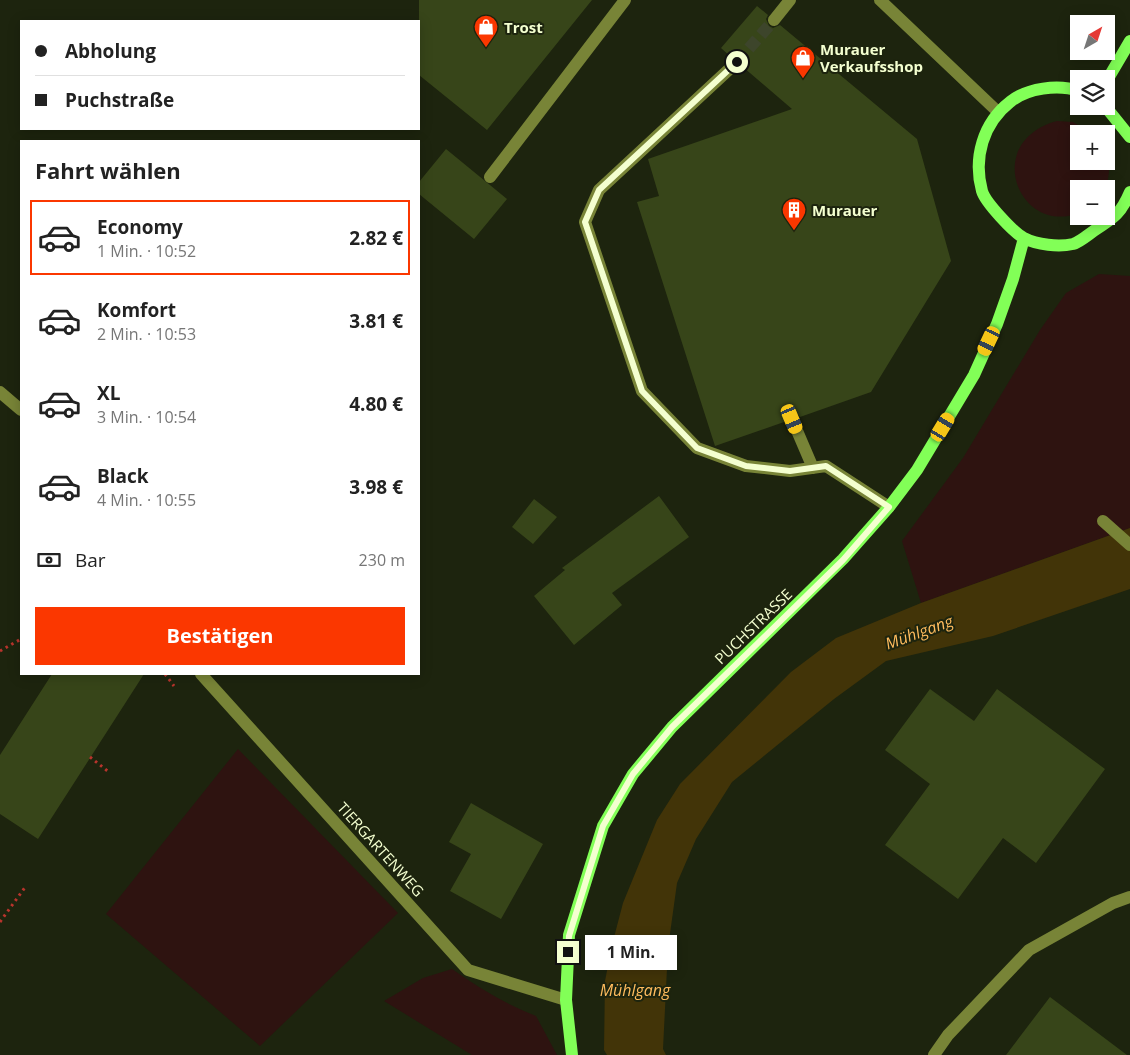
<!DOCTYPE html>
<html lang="de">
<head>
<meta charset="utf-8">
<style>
  :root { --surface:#fff; --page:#f2f2f2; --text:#222; --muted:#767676; --line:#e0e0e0; --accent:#fb3700 }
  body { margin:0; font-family:"Open Sans",sans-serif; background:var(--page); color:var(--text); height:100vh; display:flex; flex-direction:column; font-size:19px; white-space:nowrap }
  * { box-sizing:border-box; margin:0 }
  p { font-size:16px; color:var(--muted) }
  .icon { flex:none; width:28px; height:28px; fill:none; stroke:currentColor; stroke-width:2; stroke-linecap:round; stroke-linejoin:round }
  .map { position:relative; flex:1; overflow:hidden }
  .drawer { position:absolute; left:20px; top:140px; width:400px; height:535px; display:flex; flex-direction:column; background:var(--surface); border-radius:0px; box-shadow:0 2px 12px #0003 }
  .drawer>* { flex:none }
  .hud { position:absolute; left:20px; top:20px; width:400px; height:110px; border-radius:0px; box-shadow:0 2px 12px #0003; display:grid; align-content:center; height:110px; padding:0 15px; background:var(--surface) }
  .needle { width:32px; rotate:39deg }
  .buttons { position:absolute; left:1070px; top:15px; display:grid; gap:10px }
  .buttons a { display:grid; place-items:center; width:45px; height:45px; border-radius:0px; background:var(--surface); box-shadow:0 2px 12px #0003; font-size:25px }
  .end { position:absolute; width:22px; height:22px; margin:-11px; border:6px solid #f4ffd0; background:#111; box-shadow:0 0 0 2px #111 }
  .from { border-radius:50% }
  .bubble { position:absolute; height:35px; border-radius:0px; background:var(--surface); box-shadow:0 2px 12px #0003; font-size:16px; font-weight:700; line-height:35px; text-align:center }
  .car { position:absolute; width:15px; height:30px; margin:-15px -8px; border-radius:6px; box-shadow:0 0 4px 1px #0007; background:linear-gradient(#f5c518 24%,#345 0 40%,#f5c518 0 76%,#345 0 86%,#f5c518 0) }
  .hud b { display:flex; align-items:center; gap:18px; height:48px; font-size:19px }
  .hud b+b { border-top:1px solid var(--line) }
  .hud i { width:12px; height:12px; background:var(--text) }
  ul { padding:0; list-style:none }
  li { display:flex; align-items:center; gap:15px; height:75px; margin:0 10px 8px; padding:0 5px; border:2px solid transparent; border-radius:0px }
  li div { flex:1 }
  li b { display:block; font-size:19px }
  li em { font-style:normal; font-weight:700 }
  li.on { border-color:var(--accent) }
  li>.icon { width:45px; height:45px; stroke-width:1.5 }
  h2 { padding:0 15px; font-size:22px; line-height:60px }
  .pay { display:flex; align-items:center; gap:12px; height:55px; padding:0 15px; font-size:19px }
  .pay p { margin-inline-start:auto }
  .button { display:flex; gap:10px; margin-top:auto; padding:10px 15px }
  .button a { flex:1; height:58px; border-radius:0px; background:var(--accent); color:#fff; font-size:20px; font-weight:700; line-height:58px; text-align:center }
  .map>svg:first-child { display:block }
  .green { fill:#2e1310 }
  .water { fill:#423408 }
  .building { fill:#374519 }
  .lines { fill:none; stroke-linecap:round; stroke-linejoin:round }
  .minor-tunnel { stroke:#3d452b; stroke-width:12; stroke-dasharray:12 6; stroke-linecap:butt }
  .path { stroke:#b8342c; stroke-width:3; stroke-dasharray:2.5 4; stroke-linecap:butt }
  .minor { stroke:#788437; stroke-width:12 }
  .major { stroke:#82ff57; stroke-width:12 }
  .route { stroke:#f4ffd0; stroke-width:6 }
  .labels { text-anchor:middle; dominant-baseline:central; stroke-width:4; stroke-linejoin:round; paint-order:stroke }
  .poi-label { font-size:15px; font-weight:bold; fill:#f4ffd0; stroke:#1d240e; text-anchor:start }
  .street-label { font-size:15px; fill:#f4ffd0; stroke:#1d240e }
  .water-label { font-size:16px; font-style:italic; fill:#ffbc5e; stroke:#1d240e }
</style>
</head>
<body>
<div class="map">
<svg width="1130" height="1055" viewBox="0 0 1130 1055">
  <rect width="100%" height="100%" fill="#1d240e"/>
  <path class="green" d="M 1057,121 L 1073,122 L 1093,134 L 1079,134 L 1079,161 L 1106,161 L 1106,153 C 1111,165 1109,176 1106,188 L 1079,189 L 1079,213 C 1019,236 981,142 1057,121 Z
    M 1099,274 L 1130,276 L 1130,528 L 921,603 L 902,541 L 963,458 L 1040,330 L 1066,293 Z
    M 238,749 L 398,913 L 260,1046 L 106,914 Z
    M 452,969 C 479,988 505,1004 536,1016 L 557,1055 L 472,1055 L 384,1001 L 423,978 Z"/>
  <path class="water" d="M 1130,528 L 1130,589 L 993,636 L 886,661 L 834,699 L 732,782 L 696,839 L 677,883 L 668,948 L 663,1049 L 666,1055 L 607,1055 L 604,1050 L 605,981 L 612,945 L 623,903 L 657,820 L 680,784 L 791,672 L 836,638 L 921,603 Z"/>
  <path class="building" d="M 419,0 L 592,0 L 487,130 L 419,75 Z
    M 757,6 L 768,15 L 766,19 L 769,26 L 773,28 L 780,25 L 917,139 L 951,261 L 871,392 L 800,417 L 796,412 L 789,411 L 785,415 L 784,422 L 715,446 L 637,202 L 659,196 L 648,159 L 792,109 L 743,67 L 745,61 L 743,56 L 736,54 L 731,57 L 721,48 Z
    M 446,149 L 507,199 L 474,239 L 419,194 L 419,182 Z
    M 659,496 L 689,537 L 612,593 L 622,605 L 574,645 L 534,596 L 565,570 L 562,568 Z
    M 534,499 L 557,517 L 533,544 L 512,527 Z
    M 52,674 L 144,674 L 38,839 L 0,814 L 0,755 Z
    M 930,689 L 974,721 L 997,689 L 1105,769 L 1036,863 L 1003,838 L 958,899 L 885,845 L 930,784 L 885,750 Z
    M 471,803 L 543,844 L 501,919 L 450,891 L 471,854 L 449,842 Z
    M 1050,997 L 1127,1055 L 1006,1055 Z"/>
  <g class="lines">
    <path class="minor-tunnel" d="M 737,62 L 774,20"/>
    <path class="path" d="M 0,651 L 21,639
      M 165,674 L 174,686
      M 90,757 L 110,773
      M 0,922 L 26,886"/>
    <path class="minor" d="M 880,0 L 998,112
      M 774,20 L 790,0
      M 737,62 L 599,190 L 585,222 L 642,391 L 697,448 L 746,466 L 790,471 L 826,466 L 889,507
      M 490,177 L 625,0
      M 0,392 L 21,410
      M 792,419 L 813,468
      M 1103,521 L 1130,545
      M 201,674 L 468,970 L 566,1000
      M 934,1055 L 948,1035 L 1029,950 L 1113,903 L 1130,897"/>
    <path class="major" d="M 1106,82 L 1130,41
      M 1079,91 C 1058,84 1027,88 1010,102 C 983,123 973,158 982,191 C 985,202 1014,233 1024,238 C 1037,245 1059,247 1073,244 C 1080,242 1089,234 1095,230 C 1115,217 1121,213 1130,192
      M 1105,106 L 1130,137
      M 572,1055 L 566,1000 L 569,935 L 603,826 L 633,774 L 672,727 L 843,559 L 889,507 L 917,470 L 974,375 L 997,324 L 1013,279 L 1024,238"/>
  </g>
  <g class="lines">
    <path class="route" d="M 568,952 L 569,936 L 603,826 L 633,774 L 672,727 L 843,560 L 889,507 L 826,466 L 790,471 L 746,466 L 697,448 L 642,391 L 585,222 L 599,190 L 737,62"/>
  </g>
  <defs>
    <symbol id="shop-pin" viewBox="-11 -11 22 30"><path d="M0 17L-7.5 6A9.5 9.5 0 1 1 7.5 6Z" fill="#fb3700" stroke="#1d240e"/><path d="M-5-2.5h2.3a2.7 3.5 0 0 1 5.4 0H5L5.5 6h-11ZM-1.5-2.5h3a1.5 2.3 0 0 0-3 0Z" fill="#fff"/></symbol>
    <symbol id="building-pin" viewBox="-11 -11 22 30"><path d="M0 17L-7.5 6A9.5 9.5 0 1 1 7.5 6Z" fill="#fb3700" stroke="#1d240e"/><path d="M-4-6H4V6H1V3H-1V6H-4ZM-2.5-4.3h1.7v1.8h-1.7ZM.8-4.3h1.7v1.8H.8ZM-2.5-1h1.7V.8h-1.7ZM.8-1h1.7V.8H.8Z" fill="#fff"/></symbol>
  </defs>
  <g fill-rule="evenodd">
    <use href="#shop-pin" x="472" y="13" width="28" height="38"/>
    <use href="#shop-pin" x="789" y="44" width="28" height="38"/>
    <use href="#building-pin" x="780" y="196" width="28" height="38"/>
  </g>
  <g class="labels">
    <g class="poi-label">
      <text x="504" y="27">Trost</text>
      <text x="820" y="49">Murauer<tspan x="820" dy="17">Verkaufsshop</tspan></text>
      <text x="812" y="210">Murauer</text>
    </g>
    <g class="street-label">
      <text transform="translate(753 626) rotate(-44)">PUCHSTRASSE</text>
      <text transform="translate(381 849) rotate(48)">TIERGARTENWEG</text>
    </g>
    <g class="water-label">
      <text transform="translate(919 632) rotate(-20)">Mühlgang</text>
      <text x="635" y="990">Mühlgang</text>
    </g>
  </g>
</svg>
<div class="buttons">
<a><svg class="needle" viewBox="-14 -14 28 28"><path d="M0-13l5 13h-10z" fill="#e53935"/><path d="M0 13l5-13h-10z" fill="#767676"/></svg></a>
<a><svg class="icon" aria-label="layers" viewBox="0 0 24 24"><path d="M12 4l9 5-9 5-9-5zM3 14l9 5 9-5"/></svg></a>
<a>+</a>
<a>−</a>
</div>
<i class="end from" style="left:737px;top:62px"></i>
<i class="end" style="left:568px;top:952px"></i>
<div class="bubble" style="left:585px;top:935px;width:92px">1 Min.</div>
<i class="car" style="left:989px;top:341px;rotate:205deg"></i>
<i class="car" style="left:792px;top:419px;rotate:157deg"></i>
<i class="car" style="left:943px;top:427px;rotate:31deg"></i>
<div class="hud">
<b><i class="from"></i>Abholung</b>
<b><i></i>Puchstraße</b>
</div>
<section class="drawer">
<h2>Fahrt wählen</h2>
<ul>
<li class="on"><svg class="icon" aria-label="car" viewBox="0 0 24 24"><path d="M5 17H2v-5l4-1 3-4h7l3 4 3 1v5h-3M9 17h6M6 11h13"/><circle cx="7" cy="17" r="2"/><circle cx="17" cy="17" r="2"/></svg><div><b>Economy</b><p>1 Min. · 10:52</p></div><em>2.82 €</em></li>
<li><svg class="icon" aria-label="car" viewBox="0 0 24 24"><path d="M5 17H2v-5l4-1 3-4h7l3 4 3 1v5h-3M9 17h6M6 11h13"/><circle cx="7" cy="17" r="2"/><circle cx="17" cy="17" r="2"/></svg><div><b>Komfort</b><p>2 Min. · 10:53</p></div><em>3.81 €</em></li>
<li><svg class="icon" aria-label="car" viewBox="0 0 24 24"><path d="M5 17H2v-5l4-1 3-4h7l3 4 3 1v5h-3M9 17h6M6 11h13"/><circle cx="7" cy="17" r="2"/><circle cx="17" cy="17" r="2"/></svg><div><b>XL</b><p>3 Min. · 10:54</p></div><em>4.80 €</em></li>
<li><svg class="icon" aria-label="car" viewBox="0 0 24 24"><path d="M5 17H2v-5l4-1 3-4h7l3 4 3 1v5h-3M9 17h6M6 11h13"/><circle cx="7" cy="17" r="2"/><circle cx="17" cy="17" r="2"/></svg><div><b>Black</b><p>4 Min. · 10:55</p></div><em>3.98 €</em></li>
</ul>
<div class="pay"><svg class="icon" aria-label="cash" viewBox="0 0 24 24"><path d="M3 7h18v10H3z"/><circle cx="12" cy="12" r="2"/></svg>Bar<p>230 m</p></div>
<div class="button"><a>Bestätigen</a></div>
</section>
</div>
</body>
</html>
